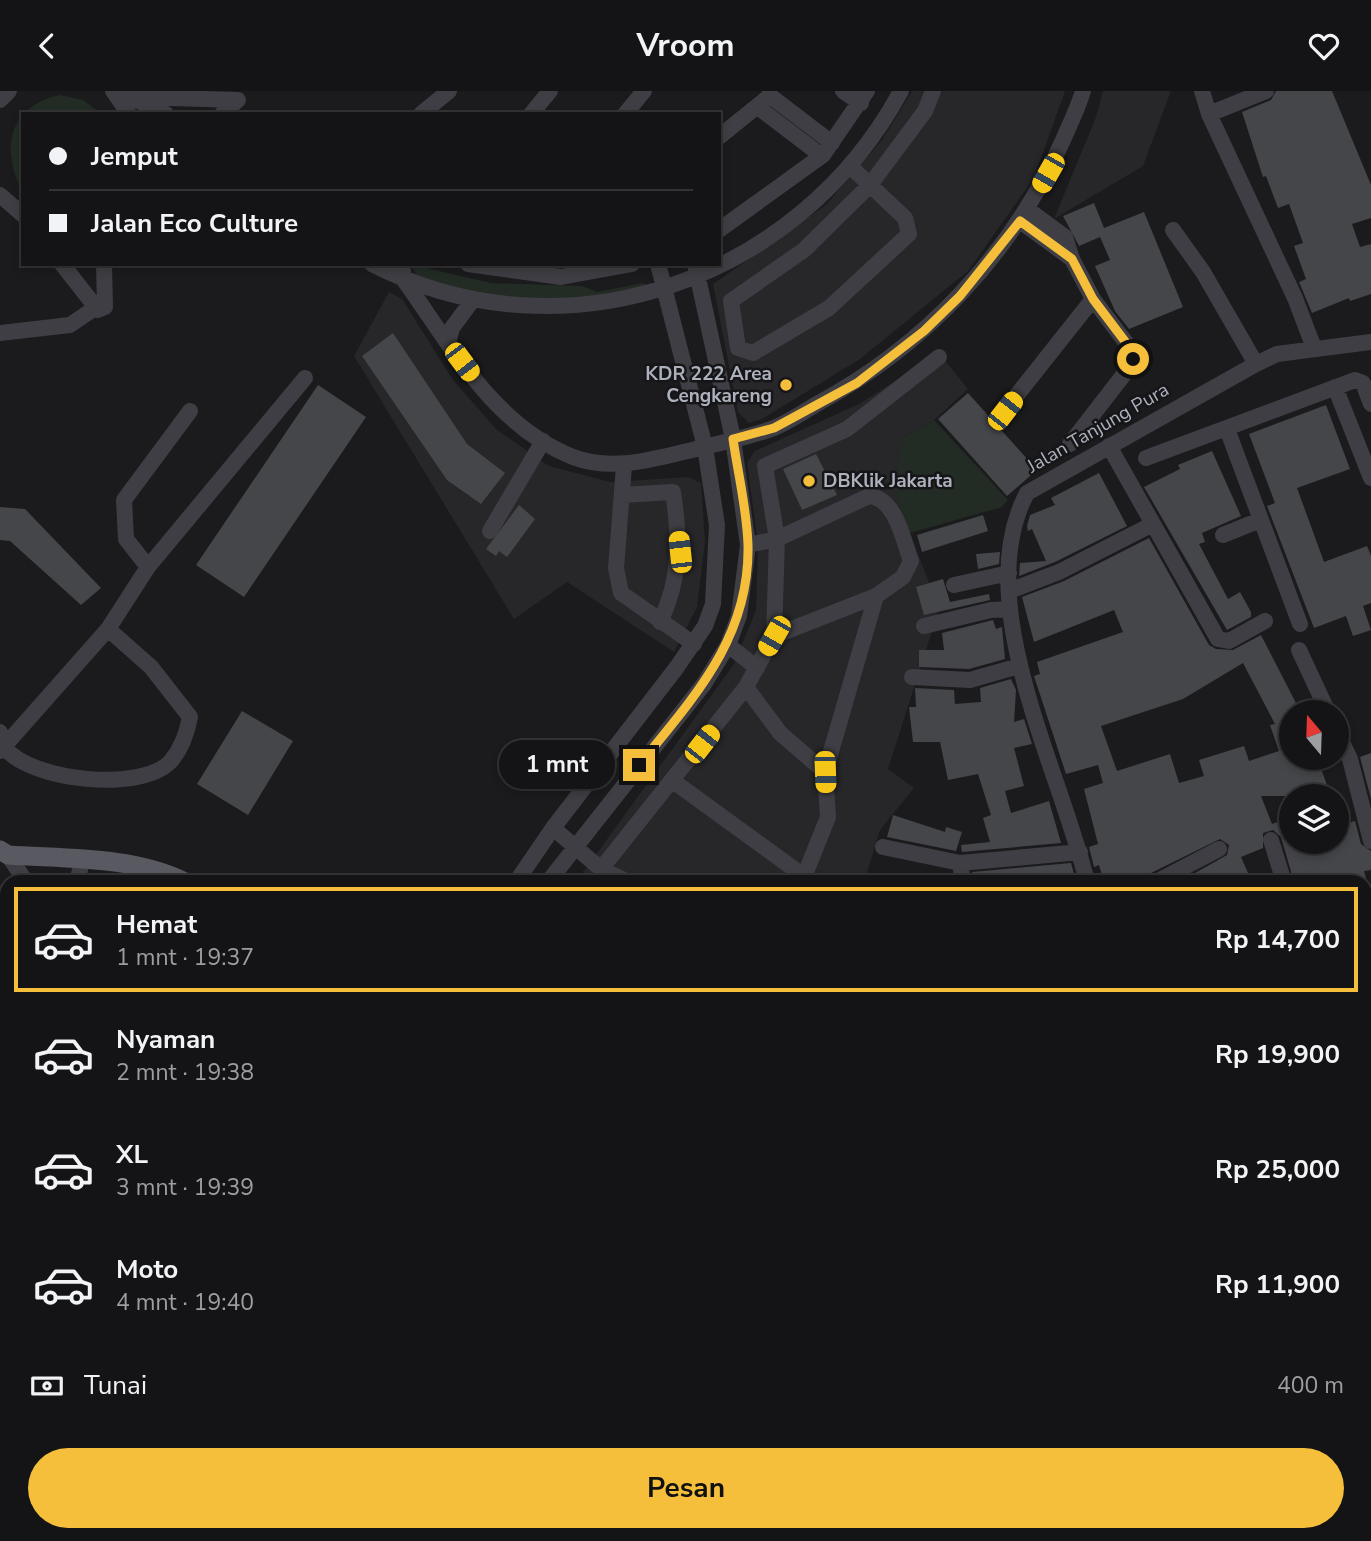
<!DOCTYPE html>
<html lang="id">
<head>
<meta charset="utf-8">
<style>
  :root { --surface:#141416; --page:#212123; --text:#f1f3f6; --muted:#9d9ea1; --line:#333335; --accent:#f5bf3b }
  body { margin:0; font-family:"Nunito Sans",sans-serif; background:var(--page); color:var(--text); height:100vh; display:flex; flex-direction:column; font-size:26px; white-space:nowrap }
  * { box-sizing:border-box; margin:0 }
  p { font-size:23px; color:var(--muted) }
  .icon { flex:none; width:38px; height:38px; fill:none; stroke:currentColor; stroke-width:2; stroke-linecap:round; stroke-linejoin:round }
  .map { position:relative; flex:1; overflow:hidden }
  .drawer { position:absolute; left:0px; top:784px; width:1372px; height:667px; display:flex; flex-direction:column; background:var(--surface); border-radius:21px 21px 0 0; box-shadow:0 4px 10px #0003,0 0 0 2px var(--line) }
  .drawer>* { flex:none }
  .hud { position:absolute; left:21px; top:21px; width:700px; height:154px; border-radius:0px; box-shadow:0 4px 10px #0003,0 0 0 2px var(--line); display:grid; align-content:center; height:154px; padding:0 28px; background:var(--surface) }
  .needle { width:46px; rotate:341deg }
  .fabs { position:absolute; left:1279px; top:609px; display:grid; gap:14px }
  .fabs a { display:grid; place-items:center; width:70px; height:70px; border-radius:50%; background:var(--surface); box-shadow:0 4px 10px #0003,0 0 0 2px var(--line); font-size:35px }
  .end { position:absolute; width:32px; height:32px; margin:-16px; border:9px solid #f5bf3b; background:#111; box-shadow:0 0 0 4px #111 }
  .from { border-radius:50% }
  .bubble { position:absolute; height:49px; border-radius:24px; background:var(--surface); box-shadow:0 4px 10px #0003,0 0 0 2px var(--line); font-size:23px; font-weight:700; line-height:49px; text-align:center }
  .car { position:absolute; width:21px; height:42px; margin:-21px -10px; border-radius:9px; box-shadow:0 0 5px 2px #0007; background:linear-gradient(#f5c518 24%,#345 0 40%,#f5c518 0 76%,#345 0 86%,#f5c518 0) }
  .hud b { display:flex; align-items:center; gap:24px; height:66px; font-size:26px }
  .hud b+b { border-top:2px solid var(--line) }
  .hud i { width:18px; height:18px; background:var(--text) }
  ul { padding:12px 0 0; list-style:none }
  li { display:flex; align-items:center; gap:21px; height:105px; margin:0 14px 10px; padding:0 14px; border:4px solid transparent; border-radius:0px }
  li div { flex:1 }
  li b { display:block; font-size:26px }
  li em { font-style:normal; font-weight:700 }
  li.active { border-color:var(--accent) }
  li>.icon { width:63px; height:63px; stroke-width:1.5 }
  .pay { display:flex; align-items:center; gap:18px; height:77px; padding:0 28px; font-size:26px }
  .pay p { margin-inline-start:auto }
  .primary-button { display:flex; gap:14px; margin-top:auto; padding:14px 28px }
  .primary-button a { flex:1; height:80px; border-radius:42px; background:var(--accent); color:#111; font-size:28px; font-weight:700; line-height:80px; text-align:center }
  header { display:flex; justify-content:space-between; align-items:center; height:91px; padding:0 28px; background:var(--surface); font-size:32px; font-weight:700 }
  .map>svg:first-child { display:block }
  .built { fill:#27272a }
  .green { fill:#222c24 }
  .lines { fill:none; stroke-linecap:round; stroke-linejoin:round }
  .stream { stroke:#303942; stroke-width:4.5 }
  .building { fill:#45464a; fill-rule:evenodd }
  .minor { stroke:#3e3e44; stroke-width:16 }
  .major { stroke:#585961; stroke-width:19 }
  .route { stroke:#f5bf3b; stroke-width:9 }
  .poi-dot { fill:#f5bf3b; stroke:#161618; stroke-width:2.5 }
  .labels { text-anchor:middle; dominant-baseline:central; stroke-width:5; stroke-linejoin:round; paint-order:stroke }
  .poi-label { font-size:19px; font-weight:bold; fill:#adb1bd; stroke:#161618; text-anchor:end }
  .street-label { font-size:19px; fill:#adb1bd; stroke:#161618 }
</style>
</head>
<body>
<header><svg class="icon" aria-label="back" viewBox="0 0 24 24"><path d="M15 5l-7 7 7 7"/></svg>Vroom<svg class="icon" aria-label="heart" viewBox="0 0 24 24"><path d="M12 20l-8-8c-3-5 5-10 8-4 3-6 11-1 8 4z"/></svg></header>
<div class="map">
<svg width="1371" height="1450" viewBox="0 0 1371 1450">
  <rect width="100%" height="100%" fill="#1b1b1d"/>
  <path class="built" d="M 912,0 L 1065,0 L 1034,87 L 968,180 L 860,268 L 762,328 L 749,332 L 738,321 L 713,193 L 826,114 L 882,49 Z
    M 1103,0 L 1171,0 L 1143,75 L 1054,128 L 1096,26 Z
    M 389,201 L 402,208 L 453,289 L 497,339 L 549,375 L 610,391 L 688,386 L 701,392 L 705,451 L 697,516 L 674,561 L 567,491 L 514,528 L 354,265 Z
    M 939,262 L 968,298 L 934,329 L 903,347 L 910,442 L 939,518 L 888,678 L 914,697 L 880,739 L 864,791 L 576,791 L 734,573 L 756,519 L 758,453 L 747,372 L 755,360 L 859,313 Z"/>
  <path class="green" d="M 60,4 L 83,9 L 102,23 L 23,23 L 23,102 C 0,59 8,15 60,4 Z
    M 409,173 L 491,192 L 582,195 L 597,201 L 643,192 L 649,195 L 569,209 L 488,206 L 419,187 Z
    M 934,329 L 1008,409 L 1002,416 L 910,442 L 893,396 L 903,347 Z"/>
  <g class="lines">
    <path class="stream" d="M 0,887 L 7,898
      M 500,1444 L 501,1450"/>
  </g>
  <path class="building" d="M 1276,0 L 1332,0 L 1371,94 L 1371,127 L 1352,133 L 1360,156 L 1371,153 L 1371,203 L 1350,210 L 1349,207 L 1312,222 L 1299,191 L 1306,188 L 1294,155 L 1303,152 L 1289,113 L 1278,117 L 1266,85 L 1263,86 L 1242,21 L 1271,9 Z
    M 1094,112 L 1104,137 L 1144,121 L 1183,216 L 1129,238 L 1115,220 L 1095,175 L 1110,169 L 1100,146 L 1079,155 L 1063,125 Z
    M 393,242 L 467,353 L 505,382 L 481,413 L 447,389 L 362,265 Z
    M 318,294 L 366,326 L 244,506 L 196,474 Z
    M 968,302 L 1037,379 L 1007,405 L 938,328 Z
    M 1326,314 L 1350,378 L 1297,397 L 1324,471 L 1367,455 L 1371,465 L 1371,512 L 1363,515 L 1371,539 L 1353,545 L 1346,525 L 1314,537 L 1267,415 L 1275,412 L 1249,343 Z
    M 1212,360 L 1241,425 L 1202,442 L 1205,451 L 1199,453 L 1228,508 L 1240,501 L 1251,521 L 1251,526 L 1227,539 L 1144,396 L 1180,378 L 1178,374 Z
    M 816,363 L 837,404 L 802,419 L 783,378 Z
    M 1099,382 L 1127,435 L 1055,471 L 1019,485 L 1020,472 L 1046,470 L 1032,438 L 1028,440 L 1027,435 L 1030,424 L 1055,414 L 1051,407 Z
    M 519,414 L 535,428 L 507,466 L 499,460 L 496,465 L 486,458 Z
    M 0,416 L 25,418 L 101,497 L 81,514 L 10,450 L 0,449 Z
    M 983,424 L 988,440 L 922,461 L 917,444 Z
    M 1149,447 L 1209,554 L 1216,558 L 1233,559 L 1261,544 L 1298,616 L 1292,620 L 1292,667 L 1309,667 L 1312,674 L 1319,672 L 1331,705 L 1261,705 L 1272,733 L 1292,726 L 1292,751 L 1337,751 L 1337,735 L 1355,730 L 1361,753 L 1371,760 L 1371,779 L 1364,780 L 1367,791 L 1294,791 L 1281,746 L 1273,739 L 1263,742 L 1263,757 L 1241,766 L 1252,791 L 1179,791 L 1227,764 L 1229,754 L 1220,748 L 1151,782 L 1146,791 L 1104,791 L 1099,774 L 1094,776 L 1089,756 L 1098,753 L 1084,698 L 1103,692 L 1098,674 L 1066,683 L 1034,585 L 1040,583 L 1037,571 L 1123,541 L 1114,519 L 1034,551 L 1022,506 L 1064,490 ZM 1243,572 L 1275,633 L 1270,634 L 1279,660 L 1249,670 L 1244,655 L 1199,669 L 1204,685 L 1179,692 L 1170,663 L 1117,680 L 1101,635 L 1183,608 Z
    M 1000,461 L 999,473 L 978,478 L 976,463 Z
    M 943,488 L 950,511 L 989,503 L 990,509 L 924,524 L 916,496 Z
    M 993,529 L 996,538 L 1002,536 L 1005,568 L 969,578 L 919,576 L 919,559 L 944,559 L 942,542 Z
    M 1011,588 L 1016,599 L 1014,631 L 1024,628 L 1032,653 L 1014,657 L 1024,695 L 1005,700 L 1011,722 L 1049,710 L 1061,752 L 962,761 L 961,754 L 990,751 L 983,727 L 991,724 L 978,683 L 948,689 L 940,651 L 913,651 L 909,616 L 916,616 L 915,597 L 954,599 L 955,613 L 981,611 L 980,597 Z
    M 242,620 L 293,650 L 248,724 L 197,693 Z
    M 1371,662 L 1371,708 L 1360,666 Z
    M 893,724 L 945,741 L 946,736 L 962,741 L 956,760 L 887,746 Z
    M 1071,772 L 1074,783 L 1065,785 L 1065,790 L 973,791 L 972,781 Z"/>
  <g class="lines">
    <path class="minor" d="M 113,0 L 129,23
      M 118,0 L 166,23
      M 843,0 L 861,12
      M 1202,0 L 1209,23 L 1295,207 L 1314,257
      M 769,4 L 832,52
      M 136,6 L 238,9
      M 0,9 L 9,0
      M 759,17 L 822,65
      M 222,23 L 238,9
      M 421,23 L 449,0
      M 531,23 L 550,0
      M 625,23 L 644,0
      M 1209,23 L 1266,0
      M 719,46 L 766,8
      M 851,76 L 870,94 L 925,20 L 933,0
      M 870,94 L 905,127 L 909,143 L 829,217 L 753,262 L 738,257 L 731,210 L 804,159 Z
      M 0,104 L 23,124
      M 1027,118 L 1065,146 L 1072,168 L 1093,208 L 1133,261 L 1132,273 L 1070,353
      M 1020,130 L 1072,168
      M 719,139 L 823,64 L 867,0
      M 1173,139 L 1203,181 L 1256,273
      M 62,173 L 98,219 L 105,216 L 104,173
      M 372,173 C 566,272 799,189 901,0
      M 402,173 L 404,189 C 452,256 493,334 573,366 C 613,381 652,368 692,359 C 718,352 748,347 774,337 C 788,331 802,322 815,314 C 925,255 1012,163 1063,49 C 1070,33 1078,17 1083,0
      M 468,173 L 561,186 L 632,173
      M 0,242 L 70,234 L 95,217
      M 448,252 L 452,237 L 472,210
      M 1335,296 L 1371,387
      M 1005,319 L 1093,208
      M 1227,338 L 1300,533
      M 1109,355 L 1218,548 L 1229,550 L 1265,530
      M 1146,367 L 1355,289 L 1363,292 L 1371,313
      M 624,375 L 616,477 L 621,502 L 694,553
      M 622,404 L 673,401 C 680,448 681,488 660,531
      M 490,440 L 543,350
      M 1223,444 L 1260,429
      M 748,454 L 777,448 L 869,405 C 896,407 903,449 911,470 L 903,486 L 876,505 L 825,681
      M 148,476 L 126,448 L 124,409 L 190,320
      M 954,494 L 1009,482
      M 1009,500 L 1059,481 L 1153,433
      M 924,535 L 991,519 L 1010,518
      M 774,545 L 777,448 L 765,375 L 847,338 L 939,266
      M 728,554 L 757,577
      M 1299,559 L 1328,621
      M 912,586 L 970,589 L 1019,575
      M 746,596 L 780,642 L 825,681 L 828,726 L 802,791
      M 0,641 C 1,645 3,653 5,657 C 31,690 142,702 171,670 C 182,657 187,642 190,626 L 151,576 L 108,538
      M 1337,641 L 1350,668 L 1371,750
      M 0,660 L 108,538 L 148,476 L 305,287
      M 673,690 L 805,786
      M 553,737 L 601,778 L 628,791
      M 1271,749 L 1284,791
      M 883,756 L 960,772 L 1080,761
      M 8,764 L 26,791
      M 82,769 L 79,783 L 82,791
      M 960,772 L 963,791
      M 601,778 L 746,596 L 774,545 L 876,505
      M 516,791 L 553,737 L 677,576 L 705,535 L 713,513 L 717,434 L 705,356 L 658,173
      M 548,791 L 704,593 L 728,554 L 739,525 L 748,454 L 733,348 L 695,173
      M 1087,791 C 1061,680 969,511 1027,402 L 1256,273 L 1277,263 L 1371,251
      M 1156,791 L 1219,758
      M 1365,813 L 1371,811
      M 1365,1027 L 1371,1025
      M 0,1128 L 7,1144
      M 1365,1129 L 1371,1127
      M 1365,1154 L 1371,1152
      M 1365,1190 L 1371,1188
      M 1365,1206 L 1371,1204
      M 0,1213 L 7,1232
      M 0,1263 L 7,1261
      M 1365,1317 L 1371,1314
      M 0,1347 L 7,1345
      M 209,1444 L 210,1450
      M 360,1444 L 361,1450
      M 679,1444 L 681,1450
      M 733,1444 L 740,1449 L 764,1444
      M 833,1444 L 839,1450
      M 894,1444 L 894,1450
      M 91,1450 L 94,1444
      M 626,1450 L 627,1444"/>
    <path class="major" d="M 0,759 L 8,764 C 66,768 133,765 185,791
      M 1218,1444 L 1220,1450"/>
  </g>
  <g class="lines">
    <path class="route" d="M 639,674 C 694,606 750,547 748,454 C 747,419 738,383 733,348 L 774,337 L 857,292 L 924,240 L 960,205 L 1020,130 L 1072,168 L 1093,208 L 1133,261 L 1133,268"/>
  </g>
  <g class="poi-dot">
    <circle cx="786" cy="294" r="7"/>
    <circle cx="809" cy="390" r="7"/>
  </g>
  <g class="labels">
    <g class="poi-label">
      <text x="772" y="283">KDR 222 Area<tspan x="772" dy="22">Cengkareng</tspan></text>
      <text x="823" y="390" text-anchor="start">DBKlik Jakarta</text>
    </g>
    <g class="street-label">
      <text transform="translate(1098 337) rotate(-30)">Jalan Tanjung Pura</text>
    </g>
  </g>
</svg>
<div class="fabs">
<a><svg class="needle" viewBox="-14 -14 28 28"><path d="M0-13l5 13h-10z" fill="#e53935"/><path d="M0 13l5-13h-10z" fill="#9d9ea1"/></svg></a>
<a><svg class="icon" aria-label="layers" viewBox="0 0 24 24"><path d="M12 4l9 5-9 5-9-5zM3 14l9 5 9-5"/></svg></a>
</div>
<i class="end from" style="left:1133px;top:268px"></i>
<i class="end" style="left:639px;top:674px"></i>
<div class="bubble" style="left:499px;top:649px;width:116px">1 mnt</div>
<i class="car" style="left:1048px;top:82px;rotate:210deg"></i>
<i class="car" style="left:462px;top:271px;rotate:143deg"></i>
<i class="car" style="left:1005px;top:320px;rotate:38deg"></i>
<i class="car" style="left:680px;top:461px;rotate:354deg"></i>
<i class="car" style="left:774px;top:545px;rotate:210deg"></i>
<i class="car" style="left:702px;top:653px;rotate:38deg"></i>
<i class="car" style="left:825px;top:681px;rotate:178deg"></i>
<div class="hud">
<b><i class="from"></i>Jemput</b>
<b><i></i>Jalan Eco Culture</b>
</div>
<section class="drawer">
<ul>
<li class="active"><svg class="icon" aria-label="car" viewBox="0 0 24 24"><path d="M5 17H2v-5l4-1 3-4h7l3 4 3 1v5h-3M9 17h6M6 11h13"/><circle cx="7" cy="17" r="2"/><circle cx="17" cy="17" r="2"/></svg><div><b>Hemat</b><p>1 mnt · 19:37</p></div><em>Rp 14,700</em></li>
<li><svg class="icon" aria-label="car" viewBox="0 0 24 24"><path d="M5 17H2v-5l4-1 3-4h7l3 4 3 1v5h-3M9 17h6M6 11h13"/><circle cx="7" cy="17" r="2"/><circle cx="17" cy="17" r="2"/></svg><div><b>Nyaman</b><p>2 mnt · 19:38</p></div><em>Rp 19,900</em></li>
<li><svg class="icon" aria-label="car" viewBox="0 0 24 24"><path d="M5 17H2v-5l4-1 3-4h7l3 4 3 1v5h-3M9 17h6M6 11h13"/><circle cx="7" cy="17" r="2"/><circle cx="17" cy="17" r="2"/></svg><div><b>XL</b><p>3 mnt · 19:39</p></div><em>Rp 25,000</em></li>
<li><svg class="icon" aria-label="car" viewBox="0 0 24 24"><path d="M5 17H2v-5l4-1 3-4h7l3 4 3 1v5h-3M9 17h6M6 11h13"/><circle cx="7" cy="17" r="2"/><circle cx="17" cy="17" r="2"/></svg><div><b>Moto</b><p>4 mnt · 19:40</p></div><em>Rp 11,900</em></li>
</ul>
<div class="pay"><svg class="icon" aria-label="cash" viewBox="0 0 24 24"><path d="M3 7h18v10H3z"/><circle cx="12" cy="12" r="2"/></svg>Tunai<p>400 m</p></div>
<div class="primary-button"><a>Pesan</a></div>
</section>
</div>
</body>
</html>
